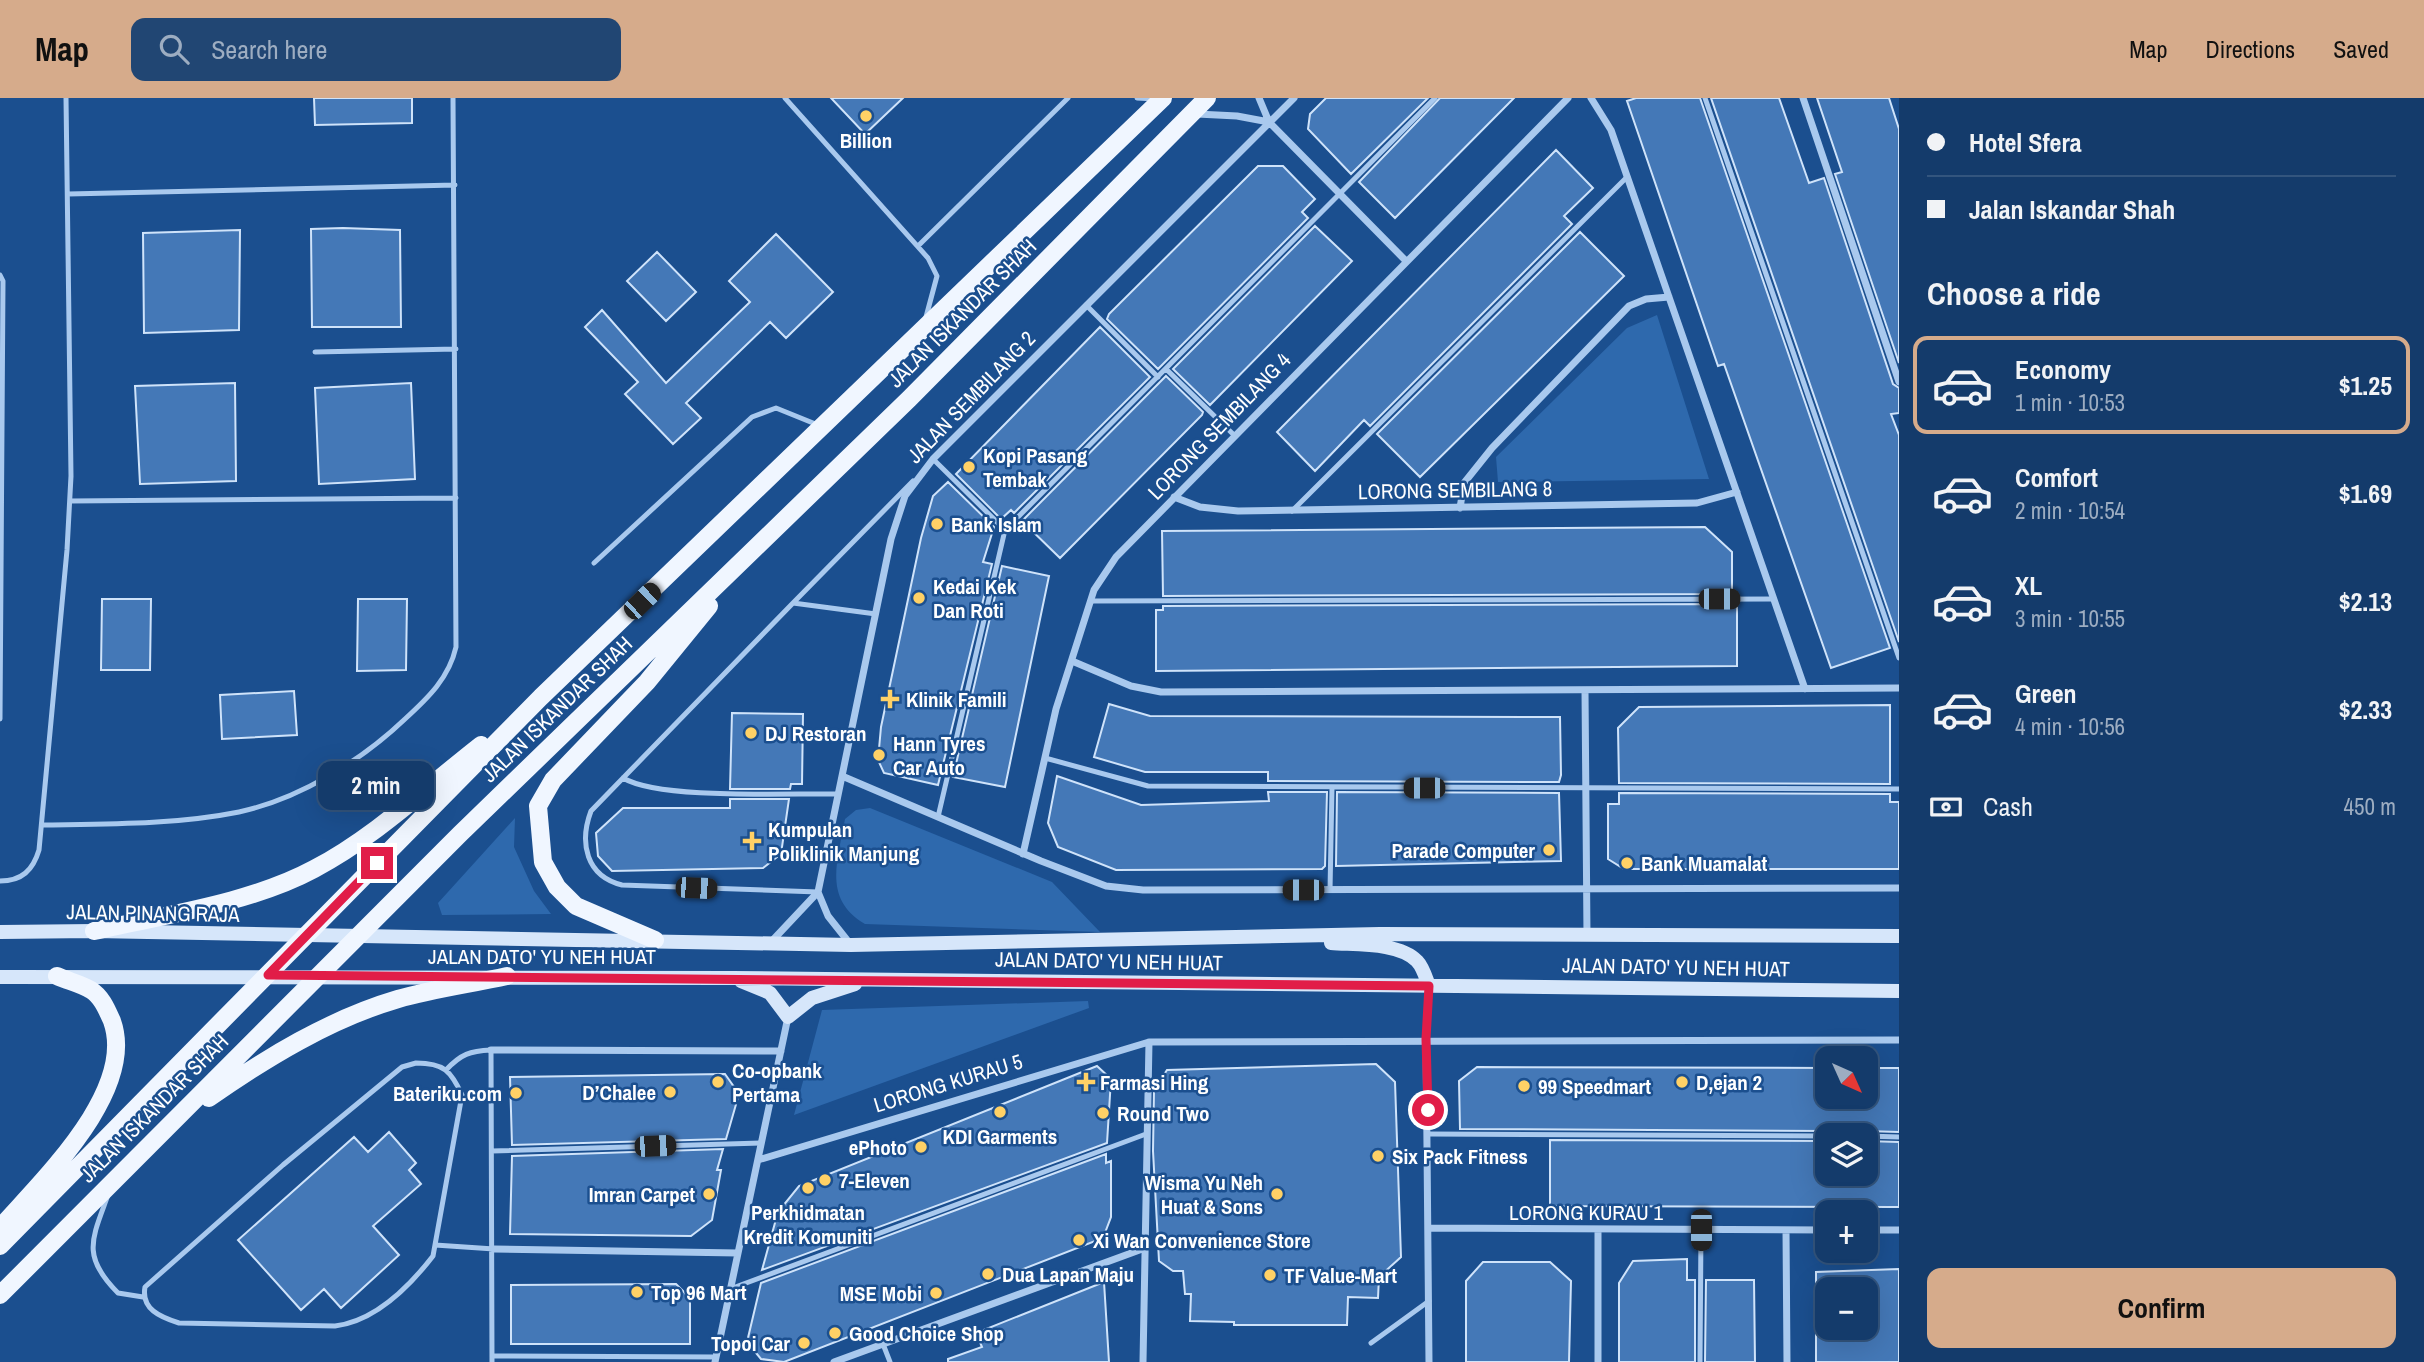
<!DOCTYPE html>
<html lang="en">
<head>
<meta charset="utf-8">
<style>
  :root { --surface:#143b6b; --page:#214673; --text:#f1f3f6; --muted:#9dadc1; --line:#33557e; --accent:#d6ab8b }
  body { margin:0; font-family:"Archivo Narrow",sans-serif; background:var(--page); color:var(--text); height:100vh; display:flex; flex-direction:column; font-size:26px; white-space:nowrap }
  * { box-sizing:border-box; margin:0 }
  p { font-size:23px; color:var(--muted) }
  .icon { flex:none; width:38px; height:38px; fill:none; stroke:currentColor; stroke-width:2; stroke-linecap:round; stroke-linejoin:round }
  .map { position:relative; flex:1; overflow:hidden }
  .sheet { display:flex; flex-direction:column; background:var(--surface); width:525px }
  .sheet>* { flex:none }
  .top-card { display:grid; align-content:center; height:154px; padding:0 28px; background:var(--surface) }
  .needle { width:46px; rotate:135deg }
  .tools { position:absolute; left:1815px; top:948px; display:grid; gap:14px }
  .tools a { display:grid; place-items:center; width:63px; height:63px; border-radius:14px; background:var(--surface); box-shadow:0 7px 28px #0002,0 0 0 2px var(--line); font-size:35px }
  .end { position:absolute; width:32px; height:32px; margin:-16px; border:9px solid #e11d48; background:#fff; box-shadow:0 0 0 4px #fff }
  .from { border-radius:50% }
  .bubble { position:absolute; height:49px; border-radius:14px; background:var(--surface); box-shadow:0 7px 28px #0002,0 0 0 2px var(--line); font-size:23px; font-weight:700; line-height:49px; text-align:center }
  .car { position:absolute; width:21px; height:42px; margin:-21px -10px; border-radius:9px; box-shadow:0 0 5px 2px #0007; background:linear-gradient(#222 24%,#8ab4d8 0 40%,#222 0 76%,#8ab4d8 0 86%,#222 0) }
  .top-card b { display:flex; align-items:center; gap:24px; height:66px; font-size:26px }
  .top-card b+b { border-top:2px solid var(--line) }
  .top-card i { width:18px; height:18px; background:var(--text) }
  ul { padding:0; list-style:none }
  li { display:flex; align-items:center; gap:21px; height:98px; margin:0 14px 10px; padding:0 14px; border:4px solid transparent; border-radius:14px }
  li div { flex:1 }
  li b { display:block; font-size:26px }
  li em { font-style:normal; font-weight:700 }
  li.active { border-color:var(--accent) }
  li>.icon { width:63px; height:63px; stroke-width:1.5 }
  h2 { padding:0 28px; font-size:32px; line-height:84px }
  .pay { display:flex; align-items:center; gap:18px; height:77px; padding:0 28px; font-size:26px }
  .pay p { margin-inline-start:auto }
  .cta { display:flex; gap:14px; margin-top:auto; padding:14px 28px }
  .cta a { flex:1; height:80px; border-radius:14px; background:var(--accent); color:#111; font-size:28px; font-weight:700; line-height:80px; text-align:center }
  header { display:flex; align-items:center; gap:42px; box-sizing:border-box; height:98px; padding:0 35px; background:var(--accent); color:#111 }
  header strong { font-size:33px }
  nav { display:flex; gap:38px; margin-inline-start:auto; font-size:24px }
  .search { width:490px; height:63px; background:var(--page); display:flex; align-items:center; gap:18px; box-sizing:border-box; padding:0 24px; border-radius:14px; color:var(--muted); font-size:26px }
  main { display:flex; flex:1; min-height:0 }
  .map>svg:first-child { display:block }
  .green { fill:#2e69ad }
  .building { fill:#4478b7; stroke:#cfe3fa; stroke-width:2 }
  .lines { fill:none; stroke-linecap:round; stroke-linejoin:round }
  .service { stroke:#a9c9ee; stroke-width:5 }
  .minor { stroke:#a9c9ee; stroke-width:7 }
  .secondary { stroke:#d6e6fa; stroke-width:14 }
  .primary { stroke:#f0f6ff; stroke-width:18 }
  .route { stroke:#e11d48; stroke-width:9 }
  .poi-dot { fill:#ffd166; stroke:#1b4f8f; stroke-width:2.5 }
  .labels { text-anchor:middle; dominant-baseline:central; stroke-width:5; stroke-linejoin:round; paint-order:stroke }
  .poi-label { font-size:21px; font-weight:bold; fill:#fff; stroke:#1b4f8f; text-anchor:start }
  .street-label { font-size:21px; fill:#fff; stroke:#1b4f8f }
</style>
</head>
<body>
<header>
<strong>Map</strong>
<div class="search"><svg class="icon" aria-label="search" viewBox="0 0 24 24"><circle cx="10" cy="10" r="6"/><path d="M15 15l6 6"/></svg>Search here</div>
<nav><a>Map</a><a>Directions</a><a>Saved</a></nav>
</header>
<main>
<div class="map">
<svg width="1899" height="1264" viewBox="0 0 1899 1264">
  <rect width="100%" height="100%" fill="#1b4f8f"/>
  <path class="green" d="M 1657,217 L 1709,381 L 1498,384 L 1496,359 L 1627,230 Z
    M 870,710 L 1052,784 L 1100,834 L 865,826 C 822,801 838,762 845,721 L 856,712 Z
    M 515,720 L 514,749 L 534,793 L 551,816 L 442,817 L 438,805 Z
    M 1088,903 L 1089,910 L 794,1017 L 822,912 Z"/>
  <path class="building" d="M 314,0 L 412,0 L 412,25 L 315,27 Z
    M 831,0 L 903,0 L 865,36 Z
    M 1326,0 L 1428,0 L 1351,76 L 1308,31 L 1310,16 Z
    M 1440,0 L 1514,0 L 1395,120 L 1359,84 Z
    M 1636,0 L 1700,0 L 1890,550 L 1831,570 L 1724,266 L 1718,268 L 1627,3 Z
    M 1711,0 L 1779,0 L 1809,85 L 1824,80 L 1893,286 L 1899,290 L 1899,315 L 1891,316 L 1899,337 L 1899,544 Z
    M 1817,0 L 1889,0 L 1899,31 L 1899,265 L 1835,76 L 1842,74 Z
    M 1556,52 L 1593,90 L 1564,118 L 1572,126 L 1370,328 L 1364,322 L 1315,373 L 1277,334 Z
    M 1258,68 L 1283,68 L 1315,101 L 1302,114 L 1308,120 L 1158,271 L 1107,221 L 1109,216 Z
    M 1315,128 L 1352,163 L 1210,307 L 1173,271 Z
    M 343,130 L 400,132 L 401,229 L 312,229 L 311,131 Z
    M 240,132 L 239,232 L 144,235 L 143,135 Z
    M 1580,134 L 1624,178 L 1420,379 L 1377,336 Z
    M 776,136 L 833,194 L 786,240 L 770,224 L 686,305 L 701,320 L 673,346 L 625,296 L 638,284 L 585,229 L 602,212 L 666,285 L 750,204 L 729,183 Z
    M 657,154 L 696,194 L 666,223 L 627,183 Z
    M 1100,229 L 1150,279 L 1014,415 L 1011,412 L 1001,421 L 956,376 Z
    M 1166,278 L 1203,314 L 1202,317 L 1060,460 L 1022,423 Z
    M 235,285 L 236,383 L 140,386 L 135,288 Z
    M 411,285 L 415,381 L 319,386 L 315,290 Z
    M 948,384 L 994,429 L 983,464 L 992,466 L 938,687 L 884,675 L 878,662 L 881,629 L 921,440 L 933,398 Z
    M 1705,429 L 1732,454 L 1732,496 L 1163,498 L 1162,433 Z
    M 1002,468 L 1049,478 L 1005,689 L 953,679 Z
    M 102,501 L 151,501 L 150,572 L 101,572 Z
    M 358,501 L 407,501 L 406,572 L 357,573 Z
    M 1732,506 L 1737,507 L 1737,568 L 1156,573 L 1156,512 L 1163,512 L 1163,508 Z
    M 294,593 L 297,637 L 222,641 L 220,597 Z
    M 1109,606 L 1150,618 L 1560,619 L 1561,677 L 1559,684 L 1268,683 L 1268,674 L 1145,674 L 1094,659 Z
    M 1890,607 L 1890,686 L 1619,685 L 1618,630 L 1639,609 Z
    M 732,615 L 803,616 L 802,686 L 791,686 L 790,691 L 730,691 Z
    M 1057,678 L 1141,707 L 1269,703 L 1268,694 L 1327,694 L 1325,768 L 1322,771 L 1116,772 L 1058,749 L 1048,725 Z
    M 1337,694 L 1559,695 L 1561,763 L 1336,768 Z
    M 1619,695 L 1890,696 L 1890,704 L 1899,704 L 1899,771 L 1624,771 L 1608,761 L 1608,706 L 1619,706 Z
    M 730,701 L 789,701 L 781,756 L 763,770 L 612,773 L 598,758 L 596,735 L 623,710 L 730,710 Z
    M 1376,966 L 1395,984 L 1401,1159 L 1379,1179 L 1378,1200 L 1348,1199 L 1347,1227 L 1234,1227 L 1234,1224 L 1190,1223 L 1191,1196 L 1185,1196 L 1183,1173 L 1173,1173 L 1159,1163 L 1153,1053 L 1154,992 L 1167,972 Z
    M 1097,968 L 1111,981 L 1107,1045 L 762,1172 L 778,1114 L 799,1088 Z
    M 1477,969 L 1827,970 L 1827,999 L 1866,999 L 1866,970 L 1899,970 L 1899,1034 L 1866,1033 L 1866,1030 L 1827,1030 L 1827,1033 L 1460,1031 L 1459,983 Z
    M 725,976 L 739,996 L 726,1041 L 512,1047 L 510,979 Z
    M 389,1034 L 416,1065 L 409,1072 L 421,1086 L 373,1128 L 399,1157 L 341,1210 L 324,1191 L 301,1212 L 238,1142 L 354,1039 L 368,1054 Z
    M 1550,1042 L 1827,1043 L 1827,1076 L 1866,1076 L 1866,1043 L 1899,1044 L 1899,1109 L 1550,1108 Z
    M 723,1051 L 717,1072 L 721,1072 L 712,1122 L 691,1138 L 510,1136 L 512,1058 Z
    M 1106,1056 L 1106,1065 L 1111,1063 L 1111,1119 L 1103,1140 L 784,1264 L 761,1261 L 747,1244 L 761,1185 Z
    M 1687,1161 L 1687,1182 L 1695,1182 L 1695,1264 L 1619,1264 L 1619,1185 L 1633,1163 Z
    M 1483,1164 L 1550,1164 L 1571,1183 L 1569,1264 L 1466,1264 L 1466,1183 Z
    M 1899,1171 L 1899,1264 L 1816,1264 L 1816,1230 L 1877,1230 L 1877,1192 L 1816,1192 L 1816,1174 Z
    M 1706,1182 L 1754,1182 L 1755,1264 L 1705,1264 Z
    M 1104,1184 L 1109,1264 L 948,1264 L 948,1261 L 982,1249 L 976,1235 Z
    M 676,1186 L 690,1200 L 690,1246 L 511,1246 L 511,1187 Z"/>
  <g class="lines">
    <path class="service" d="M 785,0 L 928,160 L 937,178 L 926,219
      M 1137,0 L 1155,1
      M 1705,0 L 1899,560
      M 68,96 L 455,87
      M 918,148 L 1068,0
      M 0,177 L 3,183 L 0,621
      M 1086,207 L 1158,279
      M 315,254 L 456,251
      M 1166,271 L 1234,337
      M 933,361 L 1005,432
      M 70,403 L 456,400
      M 1292,413 L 1627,79
      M 594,465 L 752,319 L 776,310 L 818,327
      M 1090,503 L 1774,501
      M 793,505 L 913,383
      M 1045,660 L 1148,688 L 1899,691
      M 623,680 C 660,702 789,695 838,696
      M 938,719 L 1005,432 L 1435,0
      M 42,727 C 107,726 174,727 239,714 C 299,701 361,663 405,621 C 428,600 449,580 456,549 L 453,0
      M 0,783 C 22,783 33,772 39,752 L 67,452 L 71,378 L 66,0
      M 1330,792 L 1332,689
      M 818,794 L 622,787 C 586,778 579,745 591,713 L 793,505 L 876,516
      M 416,965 C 444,965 451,973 462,997 L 433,1158 C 409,1189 376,1223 335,1228 L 179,1225 C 160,1219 141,1211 145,1189 L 283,1067 L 402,969 Z
      M 446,972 C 461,956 470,953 491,952 L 492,1264
      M 1429,1036 L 1827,1038
      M 1866,1038 L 1899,1039
      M 492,1053 L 761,1045
      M 108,1097 C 92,1141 81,1158 118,1195 L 143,1199
      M 435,1147 L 494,1151
      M 730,1191 L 1146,1036
      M 1371,1245 L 1429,1203
      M 883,1246 L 890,1264
      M 492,1258 L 716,1259
      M 1700,1264 L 1701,1132"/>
    <path class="minor" d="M 1259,0 L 1269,24 L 1406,163
      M 1591,0 L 1611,32 L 1805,591
      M 1803,0 L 1899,284
      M 1197,16 L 1237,18 L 1269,24
      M 1174,399 L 1200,409 L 1238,413 L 1697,405 L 1737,394
      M 1460,410 L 1464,385 L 1492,350 L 1629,208 L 1646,201 L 1669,199
      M 1072,563 L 1131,588 L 1161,594 L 1899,590
      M 1585,592 L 1587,837
      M 842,678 L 1041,763 L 1106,788 L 1143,792 L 1899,790
      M 1023,756 L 1056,611 L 1094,492 L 1116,459 L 1568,0
      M 818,794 L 828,818 L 851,847
      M 771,844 L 818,794 L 891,441 L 905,398 L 933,361 L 1294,0
      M 491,952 L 781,953
      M 758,1062 L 1149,944 L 1899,942
      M 1429,1130 L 1827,1132
      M 1598,1131 L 1598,1264
      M 1786,1132 L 1787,1264
      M 1866,1132 L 1899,1132
      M 494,1151 L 738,1155
      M 715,1264 L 788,919
      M 834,1264 L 1145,1150
      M 1143,1264 L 1149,944
      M 1429,1264 L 1426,941 L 1429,888"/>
    <path class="secondary" d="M 0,834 L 94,833 L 851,847 L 1380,836 L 1899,838
      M 1331,845 C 1355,847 1399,844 1417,863 C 1423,869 1426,880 1429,888
      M 0,879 L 733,880 L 1899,893
      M 741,883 L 770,895 L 788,919 L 812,900 L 855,886"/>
    <path class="primary" d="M 94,833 C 164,817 251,805 314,771 C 375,739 427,689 481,647
      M 655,842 L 576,808 L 557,789 L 543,764 L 538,708 L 553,682 L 647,584 L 709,508
      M 209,1000 C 266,960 330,921 398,901 C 433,891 471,886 507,878
      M 0,1130 C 42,1082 137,993 112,923 C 107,912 102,899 91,892 C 81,886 68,883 57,878
      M 0,1148 L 541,599 L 1163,0
      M 0,1197 L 460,736 L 909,301 L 1207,0"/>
  </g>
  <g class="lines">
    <path class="route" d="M 377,765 L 268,877 L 1429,888 L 1426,941 L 1428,1012"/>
  </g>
  <g class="poi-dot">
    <circle cx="866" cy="18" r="7"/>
    <circle cx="969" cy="369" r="7"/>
    <circle cx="937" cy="426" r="7"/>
    <circle cx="919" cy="500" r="7"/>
    <path d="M886.5 590.5h7v7h7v7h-7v7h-7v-7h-7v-7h7z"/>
    <circle cx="751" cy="635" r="7"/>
    <circle cx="879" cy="657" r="7"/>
    <path d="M748.5 732.5h7v7h7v7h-7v7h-7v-7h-7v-7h7z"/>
    <circle cx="1549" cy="752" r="7"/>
    <circle cx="1627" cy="765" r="7"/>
    <circle cx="718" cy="984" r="7"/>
    <path d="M1082.5 973.5h7v7h7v7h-7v7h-7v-7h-7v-7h7z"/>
    <circle cx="1682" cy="984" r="7"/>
    <circle cx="1524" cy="988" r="7"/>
    <circle cx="670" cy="994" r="7"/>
    <circle cx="516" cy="995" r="7"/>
    <circle cx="1000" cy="1014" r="7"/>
    <circle cx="1103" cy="1015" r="7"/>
    <circle cx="921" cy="1049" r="7"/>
    <circle cx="1378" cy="1058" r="7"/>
    <circle cx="825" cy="1082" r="7"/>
    <circle cx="808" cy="1090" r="7"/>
    <circle cx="709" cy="1096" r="7"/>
    <circle cx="1277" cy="1096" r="7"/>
    <circle cx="1079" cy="1142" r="7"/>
    <circle cx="988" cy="1176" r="7"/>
    <circle cx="1270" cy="1177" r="7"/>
    <circle cx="637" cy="1194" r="7"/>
    <circle cx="936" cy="1195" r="7"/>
    <circle cx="835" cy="1235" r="7"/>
    <circle cx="804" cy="1245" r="7"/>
  </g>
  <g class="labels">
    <g class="poi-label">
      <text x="866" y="42" text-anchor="middle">Billion</text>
      <text x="983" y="357">Kopi Pasang<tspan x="983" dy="24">Tembak</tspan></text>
      <text x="951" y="426">Bank Islam</text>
      <text x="933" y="488">Kedai Kek<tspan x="933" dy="24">Dan Roti</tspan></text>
      <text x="906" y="601">Klinik Famili</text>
      <text x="765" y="635">DJ Restoran</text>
      <text x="893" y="645">Hann Tyres<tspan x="893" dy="24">Car Auto</tspan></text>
      <text x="768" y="731">Kumpulan<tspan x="768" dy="24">Poliklinik Manjung</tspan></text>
      <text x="1535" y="752" text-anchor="end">Parade Computer</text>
      <text x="1641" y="765">Bank Muamalat</text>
      <text x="732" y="972">Co-opbank<tspan x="732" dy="24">Pertama</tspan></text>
      <text x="1100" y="984">Farmasi Hing</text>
      <text x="1696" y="984">D,ejan 2</text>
      <text x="1538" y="988">99 Speedmart</text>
      <text x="656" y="994" text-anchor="end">D’Chalee</text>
      <text x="502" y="995" text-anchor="end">Bateriku.com</text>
      <text x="1117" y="1015">Round Two</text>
      <text x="1000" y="1038" text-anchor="middle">KDI Garments</text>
      <text x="907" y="1049" text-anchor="end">ePhoto</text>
      <text x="1392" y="1058">Six Pack Fitness</text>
      <text x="839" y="1082">7-Eleven</text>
      <text x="1263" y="1084" text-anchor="end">Wisma Yu Neh<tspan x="1263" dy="24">Huat &amp; Sons</tspan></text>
      <text x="695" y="1096" text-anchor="end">Imran Carpet</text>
      <text x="808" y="1114" text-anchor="middle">Perkhidmatan<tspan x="808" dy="24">Kredit Komuniti</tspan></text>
      <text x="1093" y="1142">Xi Wan Convenience Store</text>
      <text x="1002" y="1176">Dua Lapan Maju</text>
      <text x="1284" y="1177">TF Value-Mart</text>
      <text x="651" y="1194">Top 96 Mart</text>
      <text x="922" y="1195" text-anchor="end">MSE Mobi</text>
      <text x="849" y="1235">Good Choice Shop</text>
      <text x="790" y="1245" text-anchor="end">Topoi Car</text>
    </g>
    <g class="street-label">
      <text transform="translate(962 215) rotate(-45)">JALAN ISKANDAR SHAH</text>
      <text transform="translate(971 299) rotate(-46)">JALAN SEMBILANG 2</text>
      <text transform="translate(1219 328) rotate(-46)">LORONG SEMBILANG 4</text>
      <text transform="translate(1455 392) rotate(-1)">LORONG SEMBILANG 8</text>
      <text transform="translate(557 611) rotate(-44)">JALAN ISKANDAR SHAH</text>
      <text transform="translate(153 815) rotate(1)">JALAN PINANG RAJA</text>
      <text x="542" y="858">JALAN DATO' YU NEH HUAT</text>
      <text transform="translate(1109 863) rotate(1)">JALAN DATO' YU NEH HUAT</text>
      <text transform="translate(1676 869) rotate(1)">JALAN DATO' YU NEH HUAT</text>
      <text transform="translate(948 985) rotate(-17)">LORONG KURAU 5</text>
      <text transform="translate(154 1010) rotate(-45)">JALAN ISKANDAR SHAH</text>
      <text x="1586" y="1114">LORONG KURAU 1</text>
    </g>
  </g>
</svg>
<div class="tools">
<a><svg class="needle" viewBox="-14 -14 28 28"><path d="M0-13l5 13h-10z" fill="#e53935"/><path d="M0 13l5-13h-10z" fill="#9dadc1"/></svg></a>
<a><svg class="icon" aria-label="layers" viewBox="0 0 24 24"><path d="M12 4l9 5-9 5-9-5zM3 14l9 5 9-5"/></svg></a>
<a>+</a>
<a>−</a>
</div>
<i class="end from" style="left:1428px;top:1012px"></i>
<i class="end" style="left:377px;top:765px"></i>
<div class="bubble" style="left:318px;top:663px;width:116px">2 min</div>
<i class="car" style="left:1719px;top:501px;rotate:90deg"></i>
<i class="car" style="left:642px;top:503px;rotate:46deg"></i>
<i class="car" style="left:1424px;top:690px;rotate:270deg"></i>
<i class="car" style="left:696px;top:790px;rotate:92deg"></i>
<i class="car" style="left:1303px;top:792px;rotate:270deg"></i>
<i class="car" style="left:655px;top:1048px;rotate:88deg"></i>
<i class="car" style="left:1701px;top:1132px;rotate:180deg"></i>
</div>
<section class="sheet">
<div class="top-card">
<b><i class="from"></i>Hotel Sfera</b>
<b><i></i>Jalan Iskandar Shah</b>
</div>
<h2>Choose a ride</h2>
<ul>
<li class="active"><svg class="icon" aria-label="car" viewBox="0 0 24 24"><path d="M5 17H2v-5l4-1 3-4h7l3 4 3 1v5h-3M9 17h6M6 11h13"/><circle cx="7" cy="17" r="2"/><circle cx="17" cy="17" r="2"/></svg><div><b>Economy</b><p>1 min · 10:53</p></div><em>$1.25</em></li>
<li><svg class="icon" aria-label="car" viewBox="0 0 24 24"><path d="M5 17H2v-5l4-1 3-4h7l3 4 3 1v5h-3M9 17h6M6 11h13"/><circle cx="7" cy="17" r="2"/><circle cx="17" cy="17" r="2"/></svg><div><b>Comfort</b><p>2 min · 10:54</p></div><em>$1.69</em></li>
<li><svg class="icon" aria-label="car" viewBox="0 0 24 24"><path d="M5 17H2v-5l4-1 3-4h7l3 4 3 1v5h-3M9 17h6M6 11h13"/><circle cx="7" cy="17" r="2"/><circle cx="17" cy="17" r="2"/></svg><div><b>XL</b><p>3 min · 10:55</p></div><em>$2.13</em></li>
<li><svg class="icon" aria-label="car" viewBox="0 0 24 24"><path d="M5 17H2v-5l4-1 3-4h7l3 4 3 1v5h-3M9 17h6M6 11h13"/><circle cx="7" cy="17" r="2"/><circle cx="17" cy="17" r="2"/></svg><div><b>Green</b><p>4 min · 10:56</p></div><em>$2.33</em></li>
</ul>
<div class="pay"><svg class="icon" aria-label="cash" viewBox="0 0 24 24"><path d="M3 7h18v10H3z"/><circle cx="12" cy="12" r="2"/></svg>Cash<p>450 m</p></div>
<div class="cta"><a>Confirm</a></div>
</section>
</main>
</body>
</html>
